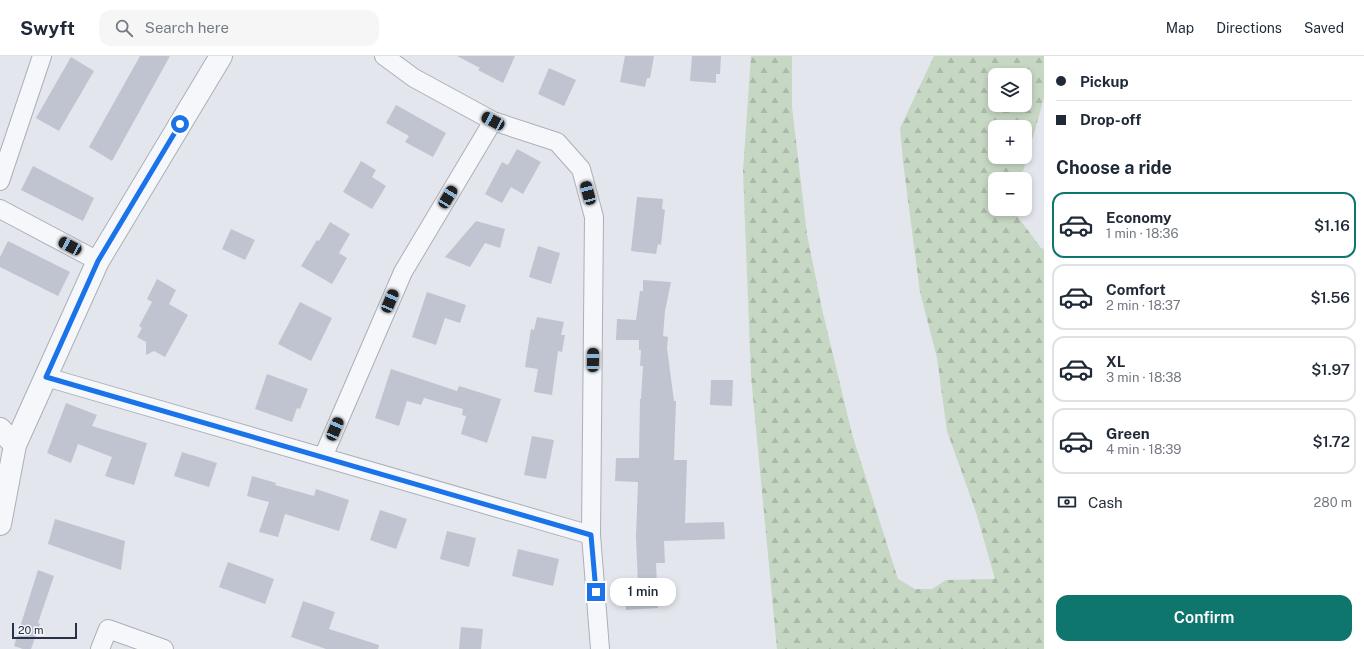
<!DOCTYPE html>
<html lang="en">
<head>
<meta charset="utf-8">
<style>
  :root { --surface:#fff; --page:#f6f6f7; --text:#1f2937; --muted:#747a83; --line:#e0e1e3; --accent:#0f766e }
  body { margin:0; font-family:"Public Sans",sans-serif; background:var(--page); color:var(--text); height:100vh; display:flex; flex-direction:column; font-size:15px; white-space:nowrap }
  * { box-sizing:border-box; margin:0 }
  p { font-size:13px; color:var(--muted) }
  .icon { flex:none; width:22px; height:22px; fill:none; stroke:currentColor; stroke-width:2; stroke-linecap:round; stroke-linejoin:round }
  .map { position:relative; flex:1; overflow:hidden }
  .details { display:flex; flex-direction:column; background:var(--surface); width:320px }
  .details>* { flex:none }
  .top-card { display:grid; align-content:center; height:88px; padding:0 12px; background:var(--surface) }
  .buttons { position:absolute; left:988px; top:12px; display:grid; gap:8px }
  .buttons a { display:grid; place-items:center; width:44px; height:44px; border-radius:8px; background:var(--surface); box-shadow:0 2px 6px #0003; font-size:20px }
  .scale { position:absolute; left:12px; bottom:10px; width:65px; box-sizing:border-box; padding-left:4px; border:2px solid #283047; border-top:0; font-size:11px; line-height:14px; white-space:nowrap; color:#283047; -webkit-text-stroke:3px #f3f5f9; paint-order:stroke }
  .end { position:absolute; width:18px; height:18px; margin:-9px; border:5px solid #1a73e8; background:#fff; box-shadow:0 0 0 2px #fff }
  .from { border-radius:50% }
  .bubble { position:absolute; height:28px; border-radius:12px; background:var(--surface); box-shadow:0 2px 6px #0003; font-size:13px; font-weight:600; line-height:28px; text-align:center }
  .car { position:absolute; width:12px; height:24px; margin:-12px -6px; border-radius:5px; box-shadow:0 0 3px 1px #0007; background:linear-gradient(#222 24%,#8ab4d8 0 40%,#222 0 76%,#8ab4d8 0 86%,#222 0) }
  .top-card b { display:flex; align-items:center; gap:14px; height:38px; font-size:15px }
  .top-card b+b { border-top:1px solid var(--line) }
  .top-card i { width:10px; height:10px; background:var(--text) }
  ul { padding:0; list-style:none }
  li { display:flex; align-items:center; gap:12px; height:66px; margin:0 8px 6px; padding:0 4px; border:2px solid var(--line); border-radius:12px }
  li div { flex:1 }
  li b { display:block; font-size:15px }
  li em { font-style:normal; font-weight:600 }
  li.current { border-color:var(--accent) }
  li>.icon { width:36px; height:36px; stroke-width:1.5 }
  h2 { padding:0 12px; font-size:18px; line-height:48px }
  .pay { display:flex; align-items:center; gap:10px; height:44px; padding:0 12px; font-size:15px }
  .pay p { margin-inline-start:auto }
  .primary-button { display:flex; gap:8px; margin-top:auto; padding:8px 12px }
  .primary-button a { flex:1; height:46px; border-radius:12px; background:var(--accent); color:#fff; font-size:16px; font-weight:600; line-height:46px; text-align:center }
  header { display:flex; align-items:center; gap:24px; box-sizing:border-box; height:56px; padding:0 20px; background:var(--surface); border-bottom:1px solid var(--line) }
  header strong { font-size:19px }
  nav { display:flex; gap:22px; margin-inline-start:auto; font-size:14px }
  .search { width:280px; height:36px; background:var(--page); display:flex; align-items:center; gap:10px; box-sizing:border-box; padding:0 14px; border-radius:12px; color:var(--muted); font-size:15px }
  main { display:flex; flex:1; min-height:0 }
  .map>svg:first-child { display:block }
  .forest { fill:url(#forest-firs); fill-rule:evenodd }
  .building { fill:#bfc4d0 }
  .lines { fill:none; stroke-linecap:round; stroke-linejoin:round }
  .minor-casing { stroke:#abafba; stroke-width:20 }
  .tertiary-casing { stroke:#abafba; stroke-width:24 }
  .minor { stroke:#f6f7fa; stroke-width:18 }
  .tertiary { stroke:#f6f7fa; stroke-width:22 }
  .route { stroke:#1a73e8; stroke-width:5 }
</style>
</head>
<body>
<header>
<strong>Swyft</strong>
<div class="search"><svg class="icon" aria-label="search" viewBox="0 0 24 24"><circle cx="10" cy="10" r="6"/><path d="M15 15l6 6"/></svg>Search here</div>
<nav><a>Map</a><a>Directions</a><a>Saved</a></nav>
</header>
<main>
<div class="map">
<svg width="1044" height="593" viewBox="0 0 1044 593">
  <defs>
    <pattern id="forest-firs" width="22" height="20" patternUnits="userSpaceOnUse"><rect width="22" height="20" fill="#c6d7c3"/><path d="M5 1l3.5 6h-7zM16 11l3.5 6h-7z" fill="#aab9a9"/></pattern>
  </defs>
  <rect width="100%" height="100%" fill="#e3e6ec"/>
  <path class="forest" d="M 751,0 L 792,0 L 792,51 L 807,178 L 822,253 L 852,378 L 898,523 L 915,533 L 932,533 L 946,524 L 995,523 L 976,456 L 947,375 L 937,302 L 920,236 L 903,106 L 900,72 L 934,0 L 1044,0 L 1044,42 L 1021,123 L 995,123 L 995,153 L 1012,153 L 1041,192 L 1044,193 L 1044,593 L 777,593 L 751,320 L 743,115 ZM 995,19 L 1025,19 L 1025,49 L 995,49 ZM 995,71 L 1025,71 L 1025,101 L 995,101 Z"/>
  <path class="building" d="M 140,0 L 170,0 L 112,105 L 89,91 Z
    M 457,0 L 515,0 L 503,27 L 478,14 L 480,12 Z
    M 625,0 L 654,0 L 650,22 L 647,22 L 645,31 L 620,26 Z
    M 692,0 L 721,0 L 720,18 L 716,18 L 716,27 L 690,25 Z
    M 71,1 L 94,15 L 59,75 L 36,62 Z
    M 549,12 L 576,24 L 564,50 L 538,38 Z
    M 396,49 L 446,77 L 433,101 L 405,86 L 409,80 L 386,67 Z
    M 517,93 L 541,106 L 523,138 L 511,131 L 502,147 L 485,138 L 502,106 L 508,109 Z
    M 361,105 L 376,114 L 372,121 L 386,130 L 372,153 L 343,136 Z
    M 33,110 L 94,142 L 83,165 L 21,134 Z
    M 637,141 L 663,143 L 662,153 L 665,154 L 663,171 L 661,189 L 658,188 L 656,198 L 631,195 Z
    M 476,165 L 505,173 L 500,192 L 485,187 L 470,211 L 445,201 Z
    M 330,166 L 350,178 L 339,197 L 347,202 L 332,228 L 301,210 L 317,184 L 319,185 Z
    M 231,173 L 255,184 L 245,204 L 222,193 Z
    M 8,185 L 70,216 L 58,240 L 0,211 L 0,201 Z
    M 538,190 L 560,197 L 551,228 L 529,221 Z
    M 157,223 L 176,234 L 169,248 L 188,259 L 165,301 L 154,295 L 146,299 L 146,286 L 137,281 L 142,272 L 139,270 L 152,246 L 147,243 Z
    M 643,224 L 671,226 L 665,255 L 663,280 L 668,281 L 667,292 L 674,345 L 676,345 L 674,404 L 687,404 L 685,467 L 724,466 L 725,483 L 664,485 L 665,507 L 656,507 L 658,552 L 626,554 L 625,530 L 638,529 L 636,481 L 638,426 L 615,425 L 616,402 L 639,402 L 640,343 L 641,343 L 643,310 L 640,310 L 641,294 L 639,294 L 639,284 L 616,284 L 617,263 L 636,264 L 640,235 L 643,235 Z
    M 427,236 L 466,249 L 460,267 L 445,262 L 436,289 L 412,281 Z
    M 300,246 L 332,262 L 311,305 L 278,288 Z
    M 537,261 L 564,266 L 561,279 L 565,279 L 562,296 L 558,295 L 552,339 L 534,336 L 538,313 L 525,311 L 531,273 L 534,274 Z
    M 391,313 L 457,335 L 459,330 L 501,343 L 487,387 L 461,378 L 466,360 L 462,359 L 463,353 L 424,342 L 421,349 L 407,345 L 399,370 L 375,362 Z
    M 267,318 L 308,333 L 300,353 L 297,352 L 292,366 L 255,353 Z
    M 711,324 L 733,324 L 732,350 L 710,349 Z
    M 66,347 L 97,359 L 92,370 L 147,387 L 134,429 L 105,420 L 112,401 L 78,388 L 71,407 L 47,397 Z
    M 532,380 L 554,384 L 546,423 L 524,419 Z
    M 182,396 L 217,407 L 209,431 L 174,420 Z
    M 252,420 L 276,427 L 275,429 L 314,440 L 316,433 L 349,444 L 339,475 L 285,458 L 278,481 L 259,476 L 269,446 L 247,440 Z
    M 380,454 L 407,463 L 396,493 L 370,484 Z
    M 55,463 L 125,485 L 121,514 L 48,488 Z
    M 447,475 L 476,482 L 469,511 L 440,503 Z
    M 518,493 L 559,503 L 553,530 L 512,520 Z
    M 228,506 L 274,523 L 265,548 L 219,531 Z
    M 38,514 L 54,520 L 38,567 L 40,568 L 31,593 L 23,593 L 14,590 Z
    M 303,545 L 335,556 L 329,573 L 379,589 L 378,593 L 326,593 L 291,581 Z
    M 461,571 L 483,573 L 481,593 L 459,593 Z"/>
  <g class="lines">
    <defs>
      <path id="minor" d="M 384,0 L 414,22 L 493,65 L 557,86 L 581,113 L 594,161 L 591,479 L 600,593
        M 0,125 L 42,0
        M 0,153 L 98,205
        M 46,321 L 591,479
        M 323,401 L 403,216 L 493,65
        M 100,593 L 108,573 L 164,593"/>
      <path id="tertiary" d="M 0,373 L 15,389
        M 0,468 L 15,389 L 98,205 L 221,0"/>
    </defs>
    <use href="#minor" class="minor-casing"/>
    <use href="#tertiary" class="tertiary-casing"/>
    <use href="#minor" class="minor"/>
    <use href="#tertiary" class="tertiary"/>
  </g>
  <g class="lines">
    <path class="route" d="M 180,68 L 98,205 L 46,321 L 591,479 L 596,536"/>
  </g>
</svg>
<div class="buttons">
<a><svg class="icon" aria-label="layers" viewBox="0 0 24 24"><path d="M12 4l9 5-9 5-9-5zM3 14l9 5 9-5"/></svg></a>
<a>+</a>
<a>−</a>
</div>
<div class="scale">20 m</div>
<i class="end from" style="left:180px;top:68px"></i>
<i class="end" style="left:596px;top:536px"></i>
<div class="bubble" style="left:610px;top:522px;width:66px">1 min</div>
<i class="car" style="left:493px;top:65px;rotate:298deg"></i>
<i class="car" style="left:588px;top:137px;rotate:345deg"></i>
<i class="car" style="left:448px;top:141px;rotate:31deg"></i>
<i class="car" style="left:70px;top:190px;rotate:298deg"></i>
<i class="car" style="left:390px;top:245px;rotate:23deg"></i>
<i class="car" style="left:593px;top:304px;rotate:1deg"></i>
<i class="car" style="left:335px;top:373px;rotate:23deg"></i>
</div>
<section class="details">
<div class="top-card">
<b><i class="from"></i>Pickup</b>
<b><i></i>Drop-off</b>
</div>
<h2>Choose a ride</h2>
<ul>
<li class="current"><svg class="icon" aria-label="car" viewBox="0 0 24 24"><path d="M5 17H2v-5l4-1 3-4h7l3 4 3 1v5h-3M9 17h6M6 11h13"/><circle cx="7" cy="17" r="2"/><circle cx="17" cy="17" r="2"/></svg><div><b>Economy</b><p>1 min · 18:36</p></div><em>$1.16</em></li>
<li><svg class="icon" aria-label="car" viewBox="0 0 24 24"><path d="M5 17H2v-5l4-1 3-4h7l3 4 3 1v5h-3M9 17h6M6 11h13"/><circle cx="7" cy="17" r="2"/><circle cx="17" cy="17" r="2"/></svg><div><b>Comfort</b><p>2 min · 18:37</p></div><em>$1.56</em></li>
<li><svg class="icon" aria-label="car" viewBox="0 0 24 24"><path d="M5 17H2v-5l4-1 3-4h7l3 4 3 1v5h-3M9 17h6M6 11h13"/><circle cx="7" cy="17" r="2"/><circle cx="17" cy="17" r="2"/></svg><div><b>XL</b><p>3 min · 18:38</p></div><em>$1.97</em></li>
<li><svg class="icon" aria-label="car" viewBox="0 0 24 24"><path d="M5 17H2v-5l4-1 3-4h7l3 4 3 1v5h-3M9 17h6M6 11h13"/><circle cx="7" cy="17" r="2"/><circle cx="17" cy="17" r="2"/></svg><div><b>Green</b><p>4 min · 18:39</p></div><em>$1.72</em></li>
</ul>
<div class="pay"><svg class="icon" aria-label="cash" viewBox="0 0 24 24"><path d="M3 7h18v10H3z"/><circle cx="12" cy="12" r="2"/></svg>Cash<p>280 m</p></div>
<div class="primary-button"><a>Confirm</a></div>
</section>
</main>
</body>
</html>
